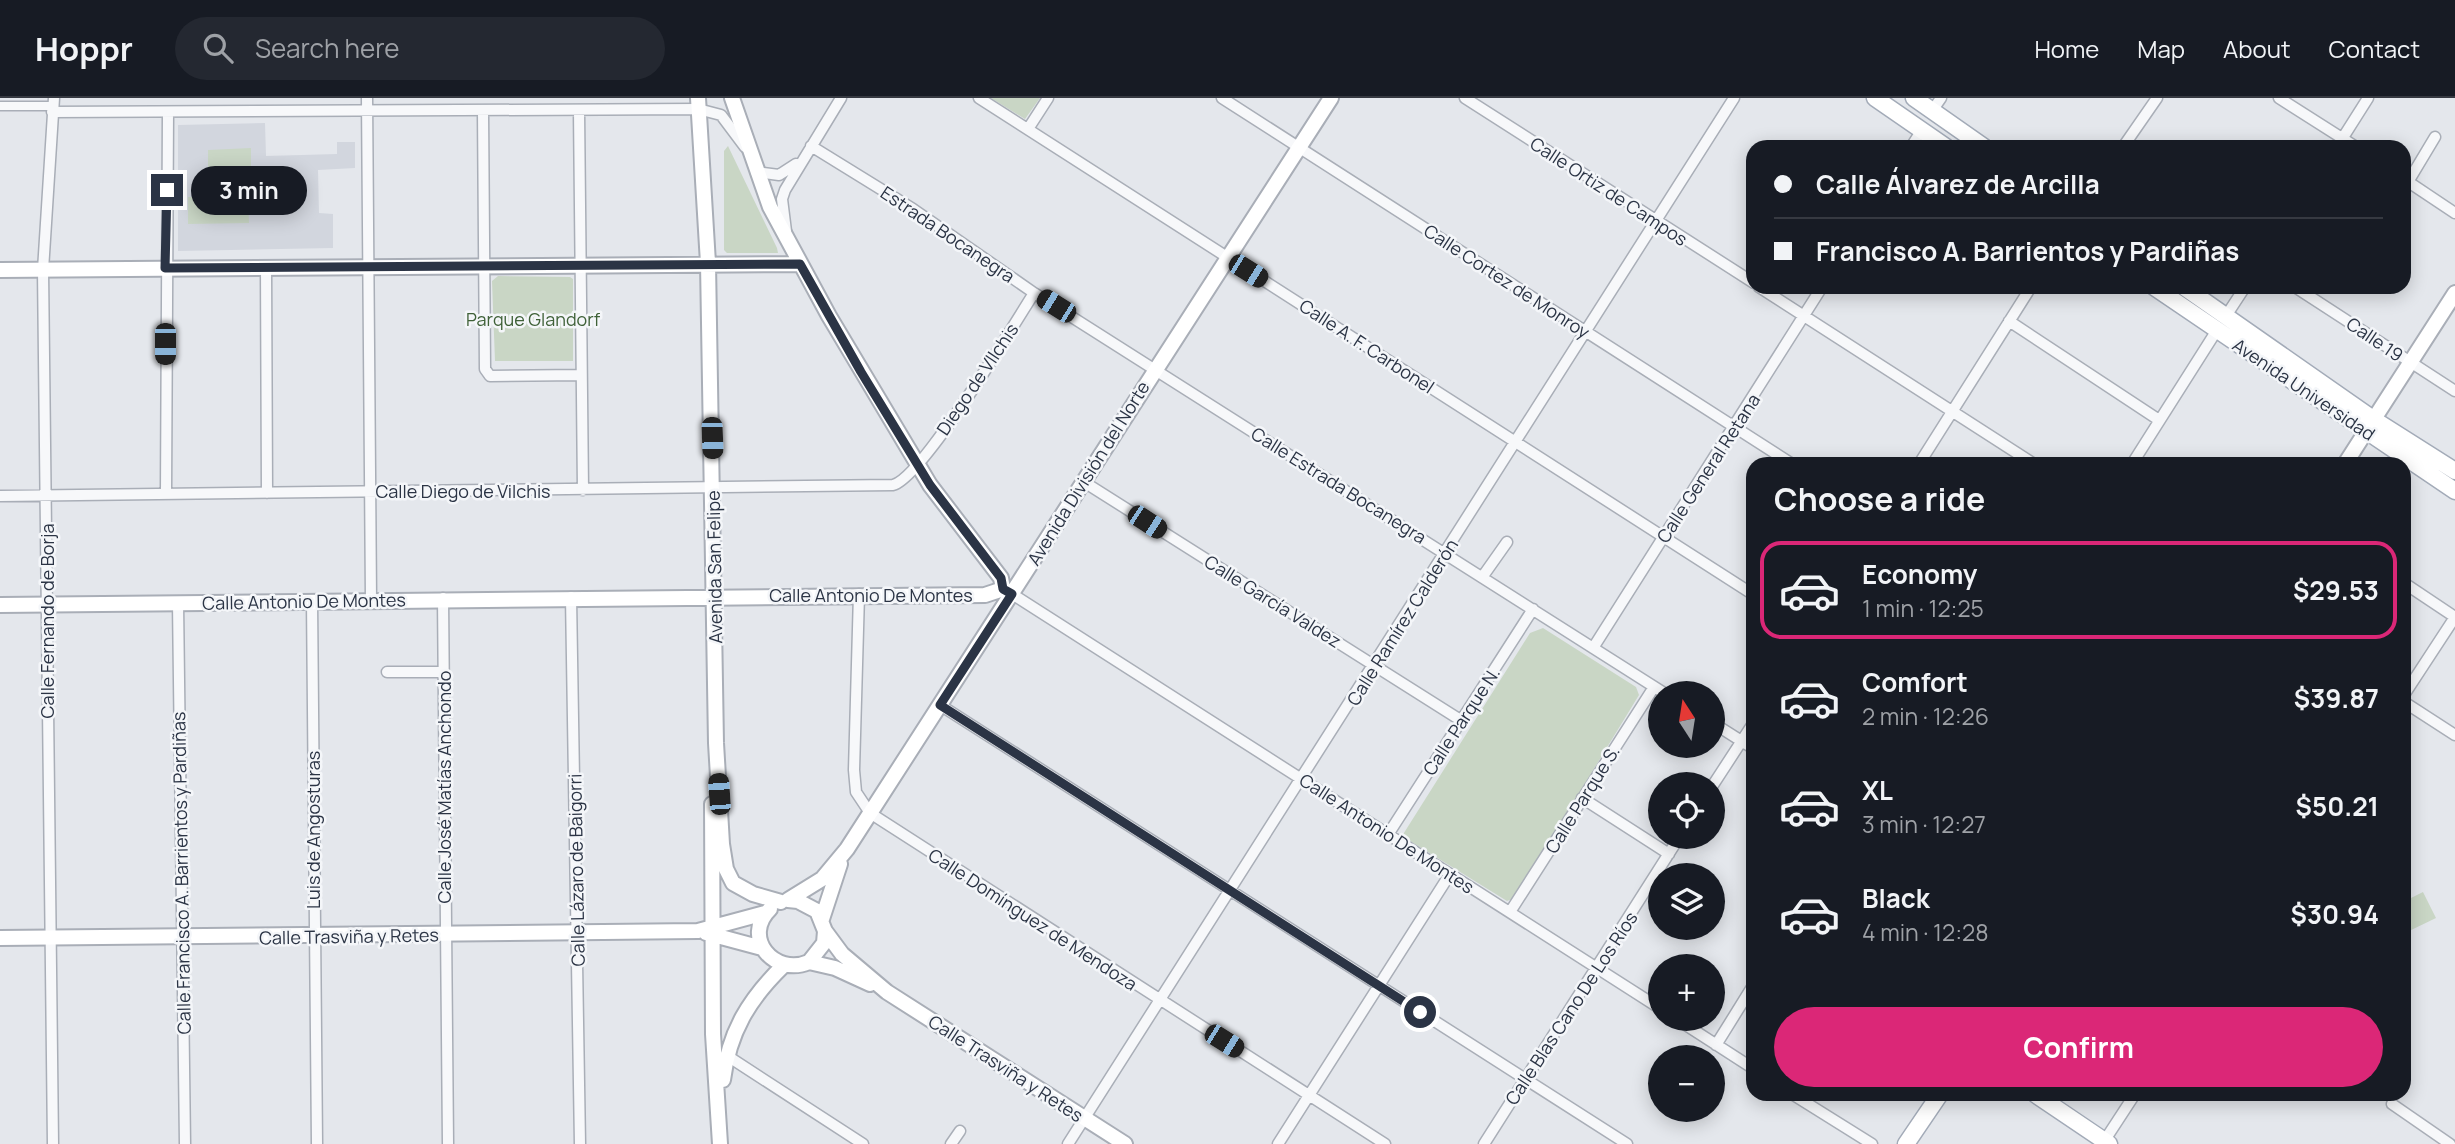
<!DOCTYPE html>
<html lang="en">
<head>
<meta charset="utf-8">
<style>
  :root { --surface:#171b24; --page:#242831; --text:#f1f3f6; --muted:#9ea1a6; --line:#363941; --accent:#db2777 }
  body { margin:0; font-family:Manrope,sans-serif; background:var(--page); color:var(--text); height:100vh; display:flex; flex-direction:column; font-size:26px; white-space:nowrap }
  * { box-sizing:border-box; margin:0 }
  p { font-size:23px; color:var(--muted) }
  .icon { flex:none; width:38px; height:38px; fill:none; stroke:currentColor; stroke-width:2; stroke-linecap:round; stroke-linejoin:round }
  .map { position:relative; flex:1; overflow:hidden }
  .sheet { position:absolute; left:1746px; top:359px; width:665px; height:644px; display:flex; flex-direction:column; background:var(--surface); border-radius:21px; box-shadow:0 4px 18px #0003 }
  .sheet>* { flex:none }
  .guide { position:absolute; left:1746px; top:42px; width:665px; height:154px; border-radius:21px; box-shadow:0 4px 18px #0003; display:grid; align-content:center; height:154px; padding:0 28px; background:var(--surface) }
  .needle { width:46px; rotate:348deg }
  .tools { position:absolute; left:1648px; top:583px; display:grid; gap:14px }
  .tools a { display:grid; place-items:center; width:77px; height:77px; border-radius:50%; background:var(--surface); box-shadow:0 4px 18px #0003; font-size:35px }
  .end { position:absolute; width:32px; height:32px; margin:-16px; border:9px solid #2b3445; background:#fff; box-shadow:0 0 0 4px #fff }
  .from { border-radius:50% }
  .bubble { position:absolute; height:49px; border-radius:24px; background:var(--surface); box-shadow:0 4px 18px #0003; font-size:23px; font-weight:700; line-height:49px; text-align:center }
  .car { position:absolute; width:21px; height:42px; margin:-21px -10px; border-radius:9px; box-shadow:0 0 5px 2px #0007; background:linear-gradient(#222 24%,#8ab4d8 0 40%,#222 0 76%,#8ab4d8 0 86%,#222 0) }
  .guide b { display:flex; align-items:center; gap:24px; height:66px; font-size:26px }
  .guide b+b { border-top:2px solid var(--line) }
  .guide i { width:18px; height:18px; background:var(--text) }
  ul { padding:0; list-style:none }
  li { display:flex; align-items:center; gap:21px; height:98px; margin:0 14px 10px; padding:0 14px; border:4px solid transparent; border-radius:21px }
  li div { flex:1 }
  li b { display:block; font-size:26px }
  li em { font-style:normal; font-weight:700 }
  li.on { border-color:var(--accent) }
  li>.icon { width:63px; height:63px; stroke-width:1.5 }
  h2 { padding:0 28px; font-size:32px; line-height:84px }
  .action { display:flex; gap:14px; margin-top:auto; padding:14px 28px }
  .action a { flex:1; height:80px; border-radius:42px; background:var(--accent); color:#fff; font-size:28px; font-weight:700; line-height:80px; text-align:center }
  header { display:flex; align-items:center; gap:42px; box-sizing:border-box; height:98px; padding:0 35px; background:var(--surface); border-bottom:2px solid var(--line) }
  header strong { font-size:33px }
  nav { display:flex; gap:38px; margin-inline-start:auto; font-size:24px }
  .search { width:490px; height:63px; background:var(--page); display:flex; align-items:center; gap:18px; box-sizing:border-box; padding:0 24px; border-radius:38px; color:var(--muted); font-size:26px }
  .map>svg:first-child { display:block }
  .built { fill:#d2d6de }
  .green { fill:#c9d6c5 }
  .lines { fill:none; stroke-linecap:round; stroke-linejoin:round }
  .pedestrian-casing { stroke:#a9aeb7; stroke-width:11 }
  .minor-casing { stroke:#a9aeb7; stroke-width:13 }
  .secondary-casing { stroke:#a9aeb7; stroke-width:18 }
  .primary-casing { stroke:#a3abb8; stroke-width:19 }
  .pedestrian { stroke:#f7f8fa; stroke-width:8 }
  .minor { stroke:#f7f8fa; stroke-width:10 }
  .secondary { stroke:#fff; stroke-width:14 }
  .primary { stroke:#fff; stroke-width:16 }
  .route { stroke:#2b3445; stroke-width:9 }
  .labels { text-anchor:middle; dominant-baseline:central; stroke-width:5; stroke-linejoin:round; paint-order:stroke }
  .street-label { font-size:18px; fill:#2b3445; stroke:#f4f6f9 }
  .park-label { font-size:18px; fill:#3f6138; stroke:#f4f6f9 }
</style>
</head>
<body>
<header>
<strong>Hoppr</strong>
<div class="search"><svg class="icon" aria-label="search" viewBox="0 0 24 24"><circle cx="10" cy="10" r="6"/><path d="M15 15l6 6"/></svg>Search here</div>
<nav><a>Home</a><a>Map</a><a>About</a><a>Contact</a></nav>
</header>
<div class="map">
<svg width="2455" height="1046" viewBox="0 0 2455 1046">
  <rect width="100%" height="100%" fill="#e4e7ec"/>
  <path class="built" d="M 265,25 L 266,58 L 337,56 L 337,44 L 355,44 L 355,70 L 318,72 L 319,115 L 333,116 L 333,150 L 178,153 L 178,27 Z"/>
  <path class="green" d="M 991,0 L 1040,0 L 1025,21 Z
    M 728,48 L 777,150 L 778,155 L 727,155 L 724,152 L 724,53 Z
    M 251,50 L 251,77 L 208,77 L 208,52 Z
    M 248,98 L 249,125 L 188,126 L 188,99 Z
    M 498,178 L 570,179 L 573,181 L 573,263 L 495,263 L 492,183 Z
    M 1543,530 L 1636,589 L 1639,597 L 1515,800 L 1507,803 L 1402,738 L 1530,535 Z
    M 2423,794 L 2436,820 L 2405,835 L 2405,803 Z"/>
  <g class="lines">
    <defs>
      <path id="pedestrian" d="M 0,8 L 52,8"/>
      <path id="minor" d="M 367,0 L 371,501
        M 979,0 L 1754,497
        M 1222,0 L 1792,366
        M 1465,0 L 1754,185
        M 2279,0 L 2356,49
        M 483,13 L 485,271 L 490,278 L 581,277
        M 579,13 L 583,392
        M 1932,13 L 1941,0
        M 52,14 L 698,11 L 721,17 L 745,49
        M 1028,31 L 1048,0
        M 811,48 L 913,111 L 1034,195 L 1664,595
        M 1911,49 L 1922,32
        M 2123,49 L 2157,0
        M 2337,49 L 2368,0
        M 756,74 L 779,77 L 796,66
        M 2404,81 L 2455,115
        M 2408,84 L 2435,39
        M 786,133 L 782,101 L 785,92 L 841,0
        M 266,169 L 267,395
        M 1759,189 L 2034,366
        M 2295,189 L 2455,293
        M 2226,218 L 2245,189
        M 2009,223 L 2159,322
        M 1919,366 L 2031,189
        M 2132,366 L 2217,232
        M 1084,384 L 1462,623
        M 166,396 L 168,14
        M 0,398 L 893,387 C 922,380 1013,228 1034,195
        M 1483,478 L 1507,444
        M 2404,485 L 2455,519
        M 859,496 L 854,672 L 856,694 L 870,715 L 1385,1046
        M 1012,496 L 1661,911
        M 571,499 L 580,1046
        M 443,500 L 448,1046
        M 312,502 L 317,1046
        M 178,505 L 185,1046
        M 1593,550 L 1822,189
        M 387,574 L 443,574
        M 2404,597 L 2455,519
        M 2404,604 L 2455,637
        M 940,607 L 1627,1046
        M 1713,625 L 1754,651
        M 1713,687 L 1754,624
        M 1582,700 L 1669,756
        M 1389,735 L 1533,511
        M 1510,814 L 1654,589
        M 1675,920 L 1754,971
        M 1716,947 L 1754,886
        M 726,957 L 863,1046
        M 1792,996 L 1872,1046
        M 2392,1006 L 2450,1046
        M 2103,1045 L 2135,996
        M 53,1046 L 43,172 L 54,0
        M 951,1046 L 960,1033
        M 1068,1046 L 1734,0
        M 1278,1046 L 1450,776
        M 1484,1046 L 1680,738"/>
      <path id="secondary" d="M 698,0 L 708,165 L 716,645 L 722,746 L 726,771 L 733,785 L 753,796 L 781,804
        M 732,0 L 770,109 L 829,218 L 930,387 L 1001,480 L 1003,491
        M 0,172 L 800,166
        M 2345,366 L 2455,195
        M 0,507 L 985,497 L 1003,491
        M 712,706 L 713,936 L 720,1046
        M 788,802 L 822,781 L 847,751 L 1331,0
        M 788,802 L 798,803 L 817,813 L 825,833 L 842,856 L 887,894 L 1125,1046
        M 770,811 C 741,839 774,879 809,864 L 824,845 L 825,833
        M 822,821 L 840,766
        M 706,835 L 762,850
        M 0,840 L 698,833 L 765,815
        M 809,864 L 835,870 L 870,886
        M 723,982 C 729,934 749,901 783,868"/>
      <path id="primary" d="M 1875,0 L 1946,49
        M 1914,0 L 1984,49
        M 2154,189 L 2455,393
        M 2184,189 L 2373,321 L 2455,373
        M 2035,996 L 2109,1046
        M 1906,1046 L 1940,996"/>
    </defs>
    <use href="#pedestrian" class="pedestrian-casing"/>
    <use href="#minor" class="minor-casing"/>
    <use href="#secondary" class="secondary-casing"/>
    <use href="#primary" class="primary-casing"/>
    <use href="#pedestrian" class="pedestrian"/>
    <use href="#minor" class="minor"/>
    <use href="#secondary" class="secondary"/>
    <use href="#primary" class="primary"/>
  </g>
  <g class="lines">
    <path class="route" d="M 167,92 L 165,170 L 800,166 L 861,274 L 930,387 L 1001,480 L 1003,491 L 1012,496 L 940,607 L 1420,914"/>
  </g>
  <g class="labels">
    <g class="street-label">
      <text transform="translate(1609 93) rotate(33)">Calle Ortiz de Campos</text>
      <text transform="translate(948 136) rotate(34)">Estrada Bocanegra</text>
      <text transform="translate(1507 183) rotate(33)">Calle Cortez de Monroy</text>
      <text transform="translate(2375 241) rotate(34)">Calle 19</text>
      <text transform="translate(1367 248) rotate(33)">Calle A. F. Carbonel</text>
      <text transform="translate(977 281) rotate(-56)">Diego de VIlchis</text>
      <text transform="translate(2304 291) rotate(34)">Avenida Universidad</text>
      <text transform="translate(1708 370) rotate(-57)">Calle General Retana</text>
      <text transform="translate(1088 375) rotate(-58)">Avenida División del Norte</text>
      <text transform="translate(1339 387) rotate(32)">Calle Estrada Bocanegra</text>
      <text x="463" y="393">Calle Diego de Vilchis</text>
      <text transform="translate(714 469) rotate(-91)">Avenida San Felipe</text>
      <text x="871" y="497">Calle Antonio De Montes</text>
      <text transform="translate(304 503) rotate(-1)">Calle Antonio De Montes</text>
      <text transform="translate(1273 503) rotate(32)">Calle García Valdez</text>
      <text transform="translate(47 523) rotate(-90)">Calle Fernando de Borja</text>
      <text transform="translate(1402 524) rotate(-58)">Calle Ramírez Calderón</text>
      <text transform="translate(1461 623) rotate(-57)">Calle Parque N.</text>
      <text transform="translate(444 689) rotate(-90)">Calle José Matías Anchondo</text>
      <text transform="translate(1582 701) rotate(-58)">Calle Parque S.</text>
      <text transform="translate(313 732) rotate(-90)">Luis de Angosturas</text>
      <text transform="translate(1387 735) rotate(33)">Calle Antonio De Montes</text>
      <text transform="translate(576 772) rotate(-91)">Calle Lázaro de Baigorri</text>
      <text transform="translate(181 775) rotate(-91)">Calle Francisco A. Barrientos y Pardiñas</text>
      <text transform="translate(1033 821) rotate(33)">Calle Domínguez de Mendoza</text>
      <text transform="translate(349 838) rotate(-1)">Calle Trasviña y Retes</text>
      <text transform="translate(1571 910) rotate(-57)">Calle Blas Cano De Los Ríos</text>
      <text transform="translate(1006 970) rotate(33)">Calle Trasviña y Retes</text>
    </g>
    <g class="park-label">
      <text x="533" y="221">Parque Glandorf</text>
    </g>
  </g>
</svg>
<div class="tools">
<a><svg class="needle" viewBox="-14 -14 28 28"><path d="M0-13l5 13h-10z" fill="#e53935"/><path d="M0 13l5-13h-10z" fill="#9ea1a6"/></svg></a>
<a><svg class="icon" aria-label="locate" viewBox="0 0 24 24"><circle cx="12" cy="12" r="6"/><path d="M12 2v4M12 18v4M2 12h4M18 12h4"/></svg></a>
<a><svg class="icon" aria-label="layers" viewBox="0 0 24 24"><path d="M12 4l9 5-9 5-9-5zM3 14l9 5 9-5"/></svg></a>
<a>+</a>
<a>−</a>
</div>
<i class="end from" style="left:1420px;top:914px"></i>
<i class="end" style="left:167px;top:92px"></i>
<div class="bubble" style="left:191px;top:68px;width:116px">3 min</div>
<i class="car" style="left:1248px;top:173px;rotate:122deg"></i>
<i class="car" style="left:1056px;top:208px;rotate:302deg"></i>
<i class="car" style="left:165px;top:246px;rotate:180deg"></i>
<i class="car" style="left:712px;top:340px;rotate:178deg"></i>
<i class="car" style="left:1147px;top:424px;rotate:123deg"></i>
<i class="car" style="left:719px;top:696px;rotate:356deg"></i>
<i class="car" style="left:1224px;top:943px;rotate:122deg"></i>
<div class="guide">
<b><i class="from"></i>Calle Álvarez de Arcilla</b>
<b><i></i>Francisco A. Barrientos y Pardiñas</b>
</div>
<section class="sheet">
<h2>Choose a ride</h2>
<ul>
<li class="on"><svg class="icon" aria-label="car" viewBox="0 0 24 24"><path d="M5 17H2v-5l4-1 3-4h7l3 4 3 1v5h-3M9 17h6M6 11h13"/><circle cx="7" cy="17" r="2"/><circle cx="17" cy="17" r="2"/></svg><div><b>Economy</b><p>1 min · 12:25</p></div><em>$29.53</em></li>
<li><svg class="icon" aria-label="car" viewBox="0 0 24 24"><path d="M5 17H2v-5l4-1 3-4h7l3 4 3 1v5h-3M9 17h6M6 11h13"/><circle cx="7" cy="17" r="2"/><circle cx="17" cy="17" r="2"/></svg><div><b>Comfort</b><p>2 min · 12:26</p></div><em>$39.87</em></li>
<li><svg class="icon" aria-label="car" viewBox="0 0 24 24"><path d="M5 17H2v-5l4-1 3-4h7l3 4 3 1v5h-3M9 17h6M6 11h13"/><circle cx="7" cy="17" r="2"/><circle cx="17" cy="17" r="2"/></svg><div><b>XL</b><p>3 min · 12:27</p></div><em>$50.21</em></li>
<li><svg class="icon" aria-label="car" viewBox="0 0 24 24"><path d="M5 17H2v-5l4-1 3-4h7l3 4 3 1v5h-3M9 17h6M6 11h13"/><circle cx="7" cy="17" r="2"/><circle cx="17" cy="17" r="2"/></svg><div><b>Black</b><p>4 min · 12:28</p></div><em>$30.94</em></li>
</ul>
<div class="action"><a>Confirm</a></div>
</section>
</div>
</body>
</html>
